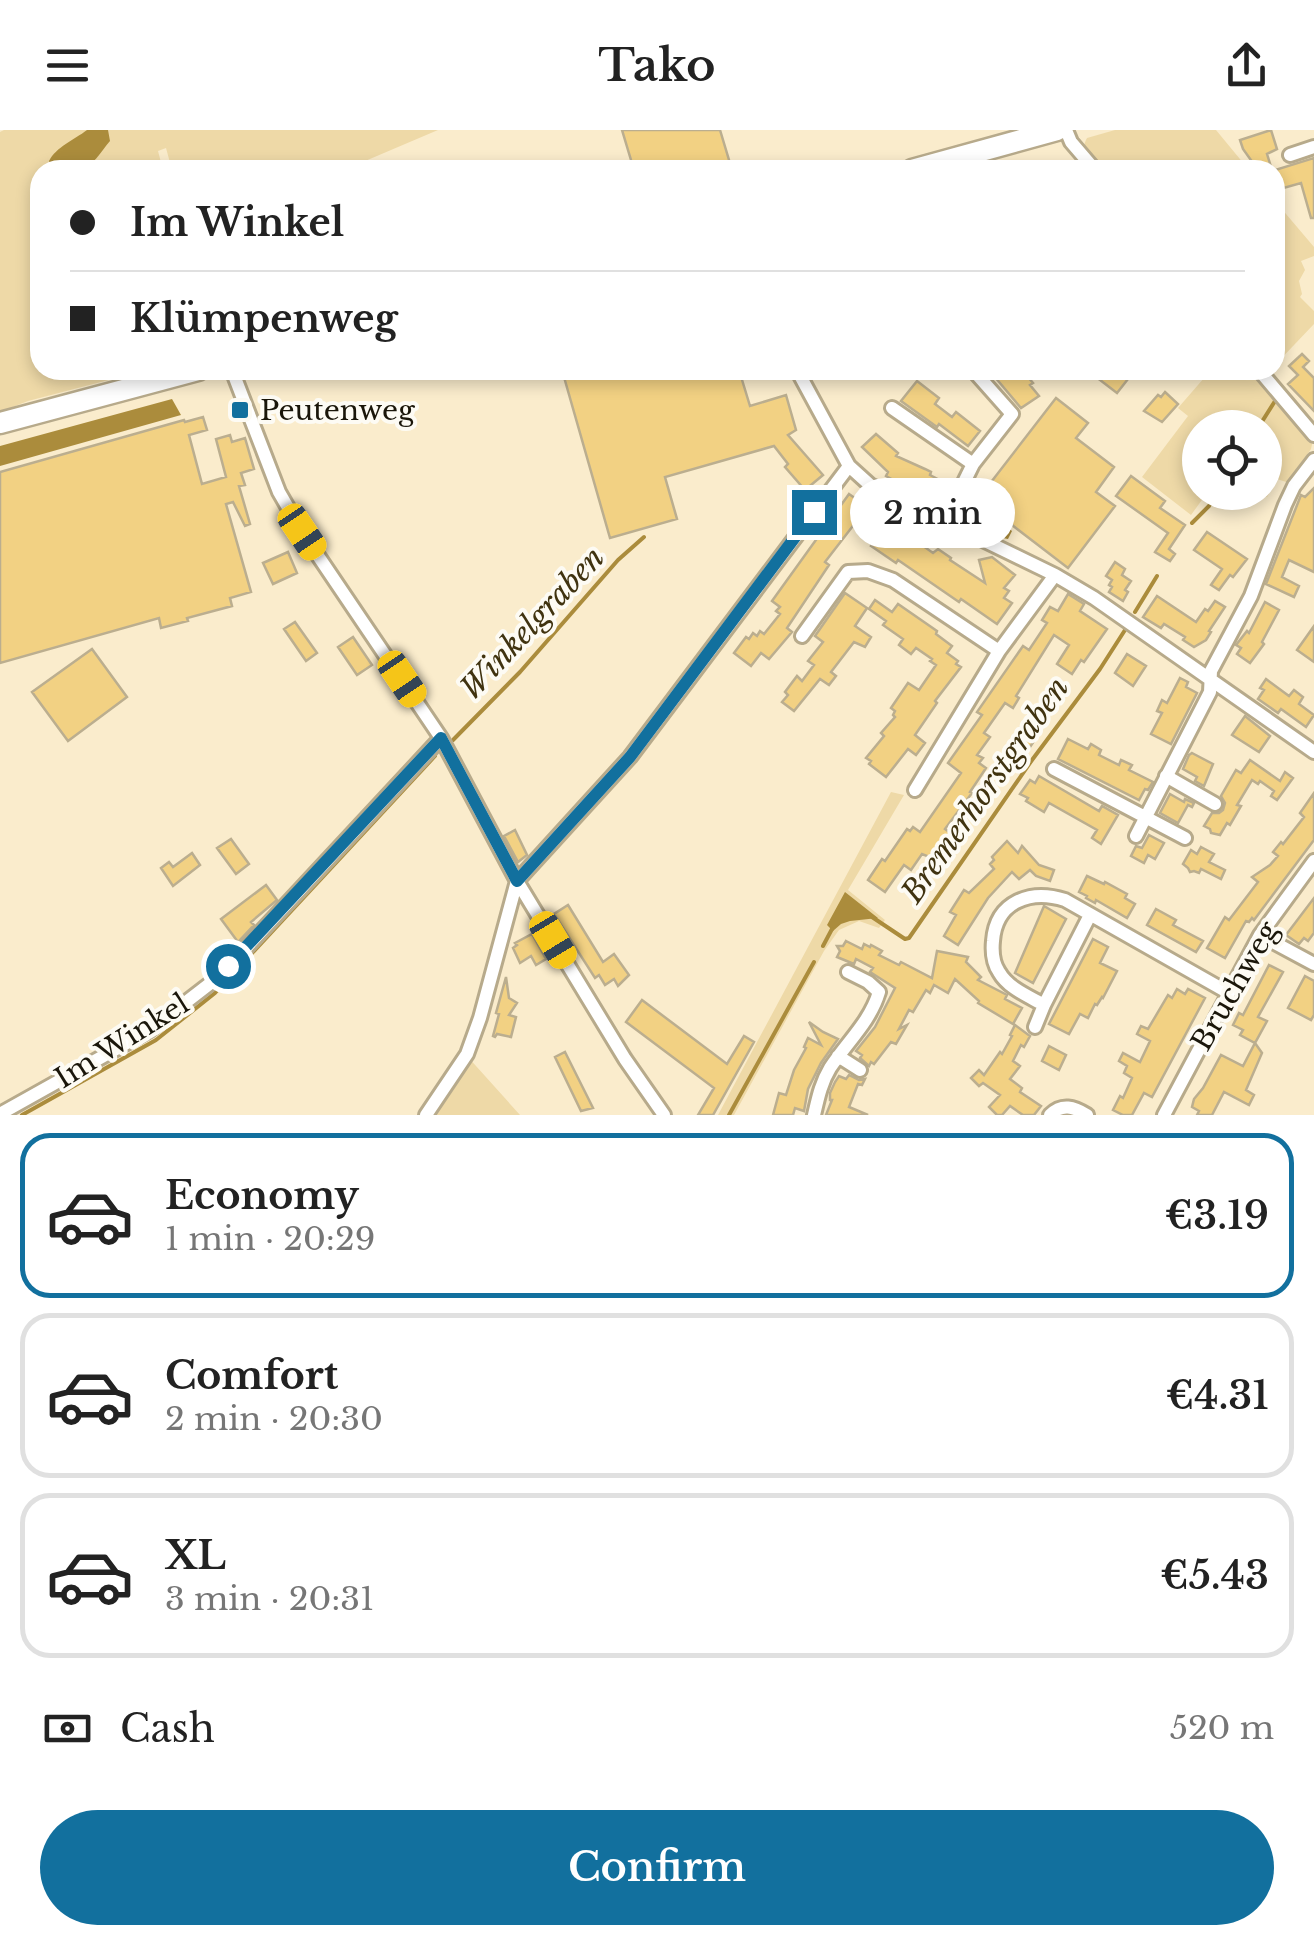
<!DOCTYPE html>
<html lang="en">
<head>
<meta charset="utf-8">
<style>
  :root { --surface:#fff; --page:#f6f6f6; --text:#222; --muted:#767676; --line:#e0e0e0; --accent:#12709e }
  body { margin:0; font-family:"Libre Baskerville",serif; background:var(--page); color:var(--text); height:100vh; display:flex; flex-direction:column; font-size:38px; white-space:nowrap }
  * { box-sizing:border-box; margin:0 }
  p { font-size:32px; color:var(--muted) }
  .icon { flex:none; width:55px; height:55px; fill:none; stroke:currentColor; stroke-width:2; stroke-linecap:round; stroke-linejoin:round }
  .map { position:relative; height:985px; overflow:hidden }
  .details { display:flex; flex-direction:column; background:var(--surface); flex:1 }
  .details>* { flex:none }
  .top-card { position:absolute; left:30px; top:30px; width:1255px; height:220px; border-radius:30px; box-shadow:0 5px 15px #0003; display:grid; align-content:center; height:220px; padding:0 40px; background:var(--surface) }
  .fabs { position:absolute; left:1182px; top:280px; display:grid; gap:20px }
  .fabs a { display:grid; place-items:center; width:100px; height:100px; border-radius:50%; background:var(--surface); box-shadow:0 5px 15px #0003; font-size:50px }
  .end { position:absolute; width:45px; height:45px; margin:-22px; border:12px solid #12709e; background:#fff; box-shadow:0 0 0 5px #fff }
  .from { border-radius:50% }
  .bubble { position:absolute; height:70px; border-radius:35px; background:var(--surface); box-shadow:0 5px 15px #0003; font-size:32px; font-weight:600; line-height:70px; text-align:center }
  .car { position:absolute; width:30px; height:60px; margin:-30px -15px; border-radius:12px; box-shadow:0 0 8px 2px #0007; background:linear-gradient(#f5c518 24%,#345 0 40%,#f5c518 0 76%,#345 0 86%,#f5c518 0) }
  .top-card b { display:flex; align-items:center; gap:35px; height:95px; font-size:38px }
  .top-card b+b { border-top:2px solid var(--line) }
  .top-card i { width:25px; height:25px; background:var(--text) }
  ul { padding:18px 0 0; list-style:none }
  li { display:flex; align-items:center; gap:30px; height:165px; margin:0 20px 15px; padding:0 20px; border:5px solid var(--line); border-radius:30px }
  li div { flex:1 }
  li b { display:block; font-size:38px }
  li em { font-style:normal; font-weight:600 }
  li.selected { border-color:var(--accent) }
  li>.icon { width:90px; height:90px; stroke-width:1.5 }
  .pay { display:flex; align-items:center; gap:25px; height:110px; padding:0 40px; font-size:38px }
  .pay p { margin-inline-start:auto }
  .action { display:flex; gap:20px; margin-top:auto; padding:20px 40px }
  .action a { flex:1; height:115px; border-radius:60px; background:var(--accent); color:#fff; font-size:40px; font-weight:600; line-height:115px; text-align:center }
  header { display:flex; justify-content:space-between; align-items:center; height:130px; padding:0 40px; background:var(--surface); font-size:45px; font-weight:600 }
  .map>svg:first-child { display:block }
  .green { fill:#eed9a7 }
  .water { fill:#ab8c3c }
  .lines { fill:none; stroke-linecap:round; stroke-linejoin:round }
  .stream { stroke:#ab8c3c; stroke-width:4 }
  .building { fill:#f2d183; stroke:#bbae8f; stroke-width:2.5 }
  .minor-casing { stroke:#b7aa8b; stroke-width:18 }
  .primary-casing { stroke:#b7aa8b; stroke-width:25 }
  .minor { stroke:#fff; stroke-width:12 }
  .primary { stroke:#fff; stroke-width:20 }
  .route { stroke:#12709e; stroke-width:12 }
  .poi-dot { fill:#12709e; stroke:#fdfbf4; stroke-width:4 }
  .labels { text-anchor:middle; dominant-baseline:central; stroke-width:8; stroke-linejoin:round; paint-order:stroke }
  .poi-label { font-size:28px; fill:#1a160a; stroke:#fdfbf4; text-anchor:start }
  .street-label { font-size:28px; fill:#1a160a; stroke:#fdfbf4 }
  .water-label { font-size:30px; font-style:italic; fill:#403310; stroke:#fdfbf4 }
</style>
</head>
<body>
<header><svg class="icon" aria-label="menu" viewBox="0 0 24 24"><path d="M4 6h16M4 12h16M4 18h16"/></svg>Tako<svg class="icon" aria-label="share" viewBox="0 0 24 24"><path d="M12 15V3M7 8l5-5 5 5M5 13v7h14v-7"/></svg></header>
<div class="map">
<svg width="1314" height="985" viewBox="0 0 1314 985">
  <rect width="100%" height="100%" fill="#faeccc"/>
  <path class="green" d="M 4,0 L 438,0 L 344,40 L 172,40 L 166,18 L 158,21 L 163,40 L 40,40 L 40,240 L 147,240 L 28,271 L 0,282 L 0,2 Z
    M 1115,0 L 1216,0 L 1249,40 L 1099,40 C 1090,29 1079,22 1087,8 Z
    M 1275,71 L 1314,117 L 1314,126 L 1301,131 L 1305,140 L 1299,151 L 1302,164 L 1300,167 L 1314,181 L 1314,194 L 1275,235 Z
    M 1211,240 L 1252,240 L 1313,310 L 1311,319 L 1289,353 L 1277,349 L 1267,367 L 1260,363 L 1265,362 L 1265,298 L 1200,298 L 1200,362 L 1207,363 L 1191,385 L 1142,347 L 1188,286 L 1178,278 Z
    M 891,662 L 904,665 L 848,760 L 885,790 L 879,798 L 859,791 L 839,800 L 824,821 L 734,985 L 718,985 Z
    M 467,926 L 520,985 L 429,985 Z"/>
  <path class="water" d="M 87,0 L 108,0 L 110,11 C 101,21 93,38 78,39 C 68,40 62,37 52,39 L 49,31 C 56,17 74,10 87,0 Z
    M 172,269 L 181,285 L 0,336 L 0,316 Z
    M 978,374 L 1012,401 L 1008,409 C 996,407 975,397 970,385 Z
    M 845,762 L 878,788 L 850,791 L 841,794 L 833,801 L 827,795 Z"/>
  <g class="lines">
    <path class="stream" d="M 1258,298 L 1275,271
      M 1192,393 L 1209,376 L 1217,362
      M 1135,482 L 1157,446
      M 453,610 L 520,542 L 618,430 L 644,407
      M 872,787 L 905,809 L 909,808 L 1032,630 L 1100,539 L 1125,500
      M 823,816 L 832,799
      M 22,985 L 156,910 L 215,863 L 435,626
      M 729,985 L 814,832"/>
  </g>
  <path class="building" d="M 622,0 L 720,0 L 732,40 L 634,40 Z
    M 1271,0 L 1277,19 L 1267,24 L 1272,40 L 1258,40 L 1243,19 L 1240,10 Z
    M 1314,28 L 1314,88 L 1311,88 L 1301,53 L 1280,59 L 1275,40 Z
    M 1302,224 L 1309,231 L 1303,237 L 1314,248 L 1314,281 L 1288,254 L 1298,245 L 1289,236 Z
    M 562,240 L 739,240 L 750,276 L 786,265 L 796,300 L 788,305 L 823,345 L 805,360 L 785,337 L 788,334 L 774,316 L 665,347 L 677,389 L 610,408 Z
    M 1001,240 L 1022,240 L 1033,253 L 1030,255 L 1039,266 L 1021,278 L 994,246 Z
    M 1087,240 L 1135,240 L 1117,263 Z
    M 917,251 L 939,268 L 935,274 L 952,287 L 956,282 L 980,301 L 968,316 L 939,294 L 937,297 L 901,271 Z
    M 1165,262 L 1178,274 L 1162,292 L 1144,281 L 1158,265 L 1161,267 Z
    M 1056,268 L 1088,293 L 1076,308 L 1114,337 L 1096,362 L 1115,376 L 1068,438 L 978,369 Z
    M 203,287 L 207,300 L 189,305 L 202,354 L 226,347 L 216,309 L 230,305 L 232,312 L 245,308 L 254,339 L 241,343 L 245,355 L 239,356 L 250,394 L 245,396 L 233,372 L 226,374 L 251,462 L 230,468 L 232,476 L 187,488 L 188,491 L 161,498 L 159,488 L 0,533 L 0,342 L 184,290 L 185,292 Z
    M 876,304 L 898,323 L 896,326 L 925,339 L 931,342 L 930,345 L 951,356 L 941,376 L 886,346 L 888,342 L 862,317 Z
    M 1131,346 L 1165,371 L 1160,378 L 1185,395 L 1169,419 L 1175,424 L 1170,431 L 1155,422 L 1168,403 L 1116,366 Z
    M 1314,358 L 1314,442 L 1289,430 L 1282,447 L 1299,456 L 1294,467 L 1266,454 L 1301,365 L 1305,367 Z
    M 849,364 L 872,380 L 864,392 L 859,388 L 825,432 L 829,435 L 787,498 L 792,502 L 769,529 L 761,523 L 751,536 L 734,523 L 746,507 L 749,509 L 753,503 L 757,506 L 760,501 L 764,504 L 780,484 L 776,481 L 780,477 L 772,471 Z
    M 886,395 L 898,403 L 905,403 L 933,423 L 938,419 L 951,428 L 950,430 L 985,453 L 979,430 L 992,427 L 1015,445 L 1004,458 L 1009,461 L 1004,468 L 1012,473 L 997,494 L 961,469 L 959,472 L 898,430 L 896,433 L 871,416 Z
    M 1207,402 L 1247,429 L 1233,447 L 1230,445 L 1219,460 L 1211,455 L 1222,439 L 1194,420 Z
    M 288,422 L 297,443 L 273,454 L 263,433 Z
    M 1115,432 L 1125,439 L 1122,445 L 1131,451 L 1125,460 L 1128,462 L 1123,471 L 1109,462 L 1112,457 L 1109,455 L 1112,450 L 1106,446 Z
    M 845,463 L 867,478 L 855,496 L 871,507 L 865,517 L 854,512 L 831,542 L 836,546 L 829,555 L 820,549 L 794,581 L 782,572 L 788,565 L 785,562 L 797,546 L 802,551 L 814,535 L 808,531 L 823,512 L 815,506 Z
    M 1068,464 L 1084,474 L 1080,481 L 1107,499 L 1084,532 L 1081,530 L 1072,544 L 1057,534 L 1069,515 L 1054,505 L 1016,566 L 1019,568 L 1013,578 L 1005,573 L 984,603 L 990,607 L 977,625 L 983,628 L 979,633 L 986,638 L 970,662 L 972,663 L 945,699 L 952,704 L 941,716 L 938,714 L 932,728 L 922,724 L 911,740 L 904,735 L 885,762 L 868,750 L 882,729 L 885,731 L 907,699 L 910,701 L 913,697 L 920,702 L 961,643 L 948,633 L 982,585 L 977,582 L 1023,516 L 1029,520 L 1047,493 L 1042,490 L 1050,477 L 1058,481 Z
    M 1157,466 L 1196,492 L 1205,479 L 1208,481 L 1215,471 L 1225,477 L 1209,501 L 1211,502 L 1206,510 L 1194,517 L 1183,510 L 1185,507 L 1164,494 L 1161,498 L 1143,487 Z
    M 875,470 L 892,482 L 898,474 L 937,501 L 936,504 L 952,516 L 947,523 L 958,531 L 956,534 L 961,537 L 935,571 L 937,573 L 915,605 L 925,613 L 916,625 L 908,619 L 886,647 L 869,634 L 871,631 L 866,628 L 884,606 L 881,603 L 895,587 L 893,585 L 895,581 L 891,578 L 908,553 L 919,560 L 936,535 L 930,531 L 932,529 L 916,518 L 911,524 L 899,515 L 903,509 L 883,495 L 886,491 L 869,479 Z
    M 1265,472 L 1279,480 L 1262,512 L 1264,514 L 1250,533 L 1237,524 L 1241,518 L 1236,515 L 1247,501 L 1249,503 Z
    M 295,492 L 317,523 L 306,531 L 284,499 Z
    M 1314,496 L 1314,532 L 1297,520 Z
    M 353,507 L 372,535 L 357,545 L 338,517 Z
    M 92,519 L 127,567 L 68,611 L 32,562 Z
    M 1127,524 L 1146,536 L 1133,556 L 1115,543 Z
    M 1180,548 L 1188,552 L 1186,557 L 1197,563 L 1171,614 L 1151,604 L 1162,583 L 1157,581 L 1162,570 L 1167,573 Z
    M 1266,549 L 1289,566 L 1294,560 L 1303,567 L 1299,574 L 1314,585 L 1306,597 L 1281,579 L 1278,583 L 1258,569 L 1264,560 L 1260,558 Z
    M 1245,586 L 1270,606 L 1259,622 L 1232,605 Z
    M 1028,587 L 1037,593 L 1034,598 L 1040,602 L 1030,617 L 1014,607 Z
    M 1068,609 L 1088,619 L 1091,614 L 1101,620 L 1099,625 L 1119,635 L 1121,630 L 1132,635 L 1129,640 L 1153,652 L 1148,660 L 1145,659 L 1139,670 L 1058,629 Z
    M 1192,623 L 1213,634 L 1204,656 L 1195,651 L 1197,647 L 1183,639 L 1189,625 Z
    M 1250,630 L 1280,651 L 1285,642 L 1293,648 L 1277,670 L 1271,666 L 1274,661 L 1260,651 L 1258,654 L 1252,650 L 1237,675 L 1241,676 L 1230,695 L 1227,693 L 1220,705 L 1211,703 L 1210,699 L 1204,696 L 1212,683 L 1219,683 L 1223,680 L 1225,673 L 1221,666 L 1236,640 L 1241,643 Z
    M 1039,646 L 1099,681 L 1102,676 L 1118,685 L 1101,714 L 1092,708 L 1097,700 L 1049,673 L 1044,682 L 1026,671 L 1028,668 L 1020,664 L 1030,650 L 1035,653 Z
    M 1314,663 L 1314,710 L 1254,790 L 1252,788 L 1249,792 L 1246,791 L 1225,828 L 1207,818 L 1225,787 L 1229,790 L 1258,752 L 1252,747 L 1270,735 L 1278,726 L 1273,722 L 1281,712 L 1283,714 L 1304,687 L 1300,683 Z
    M 1170,664 L 1184,672 L 1185,669 L 1194,673 L 1192,677 L 1188,675 L 1178,693 L 1160,683 Z
    M 515,700 L 527,725 L 518,732 L 504,706 Z
    M 1149,705 L 1164,713 L 1155,729 L 1148,725 L 1144,733 L 1131,726 L 1136,716 L 1142,718 Z
    M 231,709 L 249,734 L 236,744 L 217,718 Z
    M 1007,711 L 1018,723 L 1022,716 L 1039,735 L 1054,740 L 1050,751 L 1036,746 L 1030,740 L 1019,749 L 1012,742 L 988,768 L 958,815 L 944,806 L 956,785 L 950,782 L 964,760 L 969,763 L 994,739 L 990,734 L 994,730 L 992,727 Z
    M 1201,717 L 1214,724 L 1209,732 L 1225,740 L 1221,749 L 1201,739 L 1199,743 L 1194,741 L 1190,742 L 1188,738 L 1183,734 L 1191,720 L 1197,724 Z
    M 192,723 L 200,735 L 173,756 L 161,738 L 169,732 L 173,737 Z
    M 1087,746 L 1104,754 L 1105,752 L 1127,764 L 1125,768 L 1135,774 L 1127,788 L 1096,770 L 1095,773 L 1086,768 L 1087,766 L 1079,762 Z
    M 266,755 L 277,770 L 251,792 L 254,795 L 238,812 L 221,789 Z
    M 1314,768 L 1314,803 L 1308,811 L 1304,808 L 1299,814 L 1286,805 Z
    M 568,775 L 603,832 L 614,824 L 629,845 L 618,856 L 614,849 L 605,855 L 599,845 L 595,848 L 554,784 Z
    M 1044,776 L 1066,789 L 1033,853 L 1015,843 Z
    M 1156,779 L 1176,790 L 1173,795 L 1203,811 L 1196,822 L 1147,795 Z
    M 532,804 L 546,829 L 536,835 L 531,826 L 520,833 L 513,818 L 517,815 L 515,813 Z
    M 1093,809 L 1108,817 L 1100,833 L 1117,841 L 1103,868 L 1102,867 L 1097,875 L 1095,874 L 1088,888 L 1080,884 L 1069,904 L 1049,894 Z
    M 846,811 L 862,819 L 864,814 L 870,817 L 871,815 L 882,821 L 879,825 L 899,835 L 901,832 L 932,848 L 937,821 L 968,827 L 966,832 L 981,847 L 978,850 L 1007,865 L 1005,869 L 1022,878 L 1013,894 L 978,873 L 979,871 L 955,849 L 948,863 L 934,855 L 930,863 L 926,860 L 913,882 L 909,880 L 899,899 L 907,895 L 896,914 L 891,912 L 874,934 L 871,932 L 869,936 L 860,928 L 862,925 L 856,921 L 875,897 L 895,858 L 870,842 L 873,838 L 856,829 L 854,834 L 837,827 L 840,821 L 837,816 L 843,816 Z
    M 1269,835 L 1283,842 L 1258,887 L 1267,891 L 1255,913 L 1240,905 L 1243,900 L 1233,895 L 1239,883 L 1243,885 Z
    M 1305,846 L 1314,851 L 1314,885 L 1311,890 L 1288,878 Z
    M 506,847 L 509,868 L 517,873 L 509,885 L 516,887 L 511,907 L 497,904 L 495,907 L 493,906 L 499,884 L 496,883 Z
    M 1177,859 L 1185,864 L 1188,859 L 1205,868 L 1152,967 L 1144,963 L 1132,985 L 1123,985 L 1113,980 L 1120,966 L 1123,968 L 1132,948 L 1124,943 L 1127,936 L 1119,931 L 1123,923 L 1140,932 L 1150,911 L 1137,904 L 1141,896 L 1148,899 L 1168,865 L 1172,868 Z
    M 642,870 L 727,934 L 744,906 L 754,912 L 713,985 L 698,985 L 714,958 L 626,892 Z
    M 809,892 L 823,902 L 838,909 L 821,933 L 808,959 L 804,981 L 795,978 L 793,985 L 773,985 L 779,963 L 786,965 L 794,940 L 806,918 L 804,917 L 808,908 L 821,915 Z
    M 1015,895 L 1030,906 L 1024,917 L 1021,915 L 1013,931 L 1020,936 L 1010,949 L 1022,958 L 1020,962 L 1041,976 L 1034,985 L 1023,985 L 1010,976 L 1002,985 L 997,985 L 989,977 L 1000,965 L 983,953 L 979,956 L 971,948 L 979,940 L 984,945 L 1000,922 L 1002,924 L 1012,906 L 1010,905 Z
    M 1255,913 L 1262,923 L 1246,960 L 1254,965 L 1249,975 L 1224,962 L 1212,985 L 1197,985 L 1199,981 L 1192,977 L 1194,969 L 1203,958 L 1221,925 L 1243,936 Z
    M 1049,916 L 1066,925 L 1059,940 L 1042,931 Z
    M 565,922 L 593,978 L 581,981 L 555,927 Z
    M 849,945 L 859,950 L 865,949 L 862,955 L 858,954 L 849,977 L 868,985 L 826,985 L 832,970 L 830,970 L 830,963 L 835,952 L 839,946 L 846,949 Z"/>
  <g class="lines">
    <defs>
      <path id="minor" d="M 1066,0 L 1071,12 L 1095,40
        M 1290,25 L 1314,17
        M 232,240 L 279,362 L 302,402 L 441,608 L 517,751 L 625,929 L 664,985
        M 797,240 L 849,336 L 870,355 L 1055,445 L 1094,468 L 1314,622
        M 1259,240 L 1314,305
        M 892,278 L 973,334
        M 944,393 L 973,334 L 1012,284 L 973,240
        M 802,506 L 848,442 L 868,441 L 893,450 L 999,521
        M 1054,639 L 1185,708
        M 1166,646 L 1215,674
        M 915,660 L 999,521 L 1055,445
        M 1136,706 L 1210,562 L 1211,541 L 1251,466 L 1285,375 L 1294,356 L 1314,330
        M 1260,805 L 1314,834
        M 1044,875 L 1090,785
        M 1035,897 L 1044,875 C 1028,866 1008,858 999,842 C 993,833 992,821 993,811 C 996,771 1031,759 1065,770 L 1229,863
        M 838,926 L 860,940
        M 0,984 L 150,900 L 212,852 L 244,820 L 441,608
        M 426,985 L 467,924 L 480,888 L 517,751 L 630,627 L 849,336
        M 814,985 C 818,968 821,953 830,938 C 847,912 870,892 879,862 L 868,852 L 848,842
        M 1050,985 C 1062,973 1074,977 1087,985
        M 1164,985 L 1260,805 L 1314,731"/>
      <path id="primary" d="M 912,40 L 1057,0
        M 0,293 L 198,240"/>
    </defs>
    <use href="#minor" class="minor-casing"/>
    <use href="#primary" class="primary-casing"/>
    <use href="#minor" class="minor"/>
    <use href="#primary" class="primary"/>
  </g>
  <g class="lines">
    <path class="route" d="M 228,836 L 441,608 L 517,751 L 630,627 L 814,382"/>
  </g>
  <rect class="poi-dot" x="230" y="270" width="20" height="20" rx="5"/>
  <g class="labels">
    <g class="poi-label">
      <text x="260" y="280">Peutenweg</text>
    </g>
    <g class="street-label">
      <text transform="translate(1235 856) rotate(-60)">Bruchweg</text>
      <text transform="translate(122 911) rotate(-32)">Im Winkel</text>
    </g>
    <g class="water-label">
      <text transform="translate(532 493) rotate(-47)">Winkelgraben</text>
      <text transform="translate(985 660) rotate(-55)">Bremerhorstgraben</text>
    </g>
  </g>
</svg>
<div class="fabs">
<a><svg class="icon" aria-label="locate" viewBox="0 0 24 24"><circle cx="12" cy="12" r="6"/><path d="M12 2v4M12 18v4M2 12h4M18 12h4"/></svg></a>
</div>
<i class="end from" style="left:228px;top:836px"></i>
<i class="end" style="left:814px;top:382px"></i>
<div class="bubble" style="left:850px;top:348px;width:165px">2 min</div>
<i class="car" style="left:302px;top:402px;rotate:146deg"></i>
<i class="car" style="left:402px;top:549px;rotate:146deg"></i>
<i class="car" style="left:553px;top:810px;rotate:149deg"></i>
<div class="top-card">
<b><i class="from"></i>Im Winkel</b>
<b><i></i>Klümpenweg</b>
</div>
</div>
<section class="details">
<ul>
<li class="selected"><svg class="icon" aria-label="car" viewBox="0 0 24 24"><path d="M5 17H2v-5l4-1 3-4h7l3 4 3 1v5h-3M9 17h6M6 11h13"/><circle cx="7" cy="17" r="2"/><circle cx="17" cy="17" r="2"/></svg><div><b>Economy</b><p>1 min · 20:29</p></div><em>€3.19</em></li>
<li><svg class="icon" aria-label="car" viewBox="0 0 24 24"><path d="M5 17H2v-5l4-1 3-4h7l3 4 3 1v5h-3M9 17h6M6 11h13"/><circle cx="7" cy="17" r="2"/><circle cx="17" cy="17" r="2"/></svg><div><b>Comfort</b><p>2 min · 20:30</p></div><em>€4.31</em></li>
<li><svg class="icon" aria-label="car" viewBox="0 0 24 24"><path d="M5 17H2v-5l4-1 3-4h7l3 4 3 1v5h-3M9 17h6M6 11h13"/><circle cx="7" cy="17" r="2"/><circle cx="17" cy="17" r="2"/></svg><div><b>XL</b><p>3 min · 20:31</p></div><em>€5.43</em></li>
</ul>
<div class="pay"><svg class="icon" aria-label="cash" viewBox="0 0 24 24"><path d="M3 7h18v10H3z"/><circle cx="12" cy="12" r="2"/></svg>Cash<p>520 m</p></div>
<div class="action"><a>Confirm</a></div>
</section>
</body>
</html>
